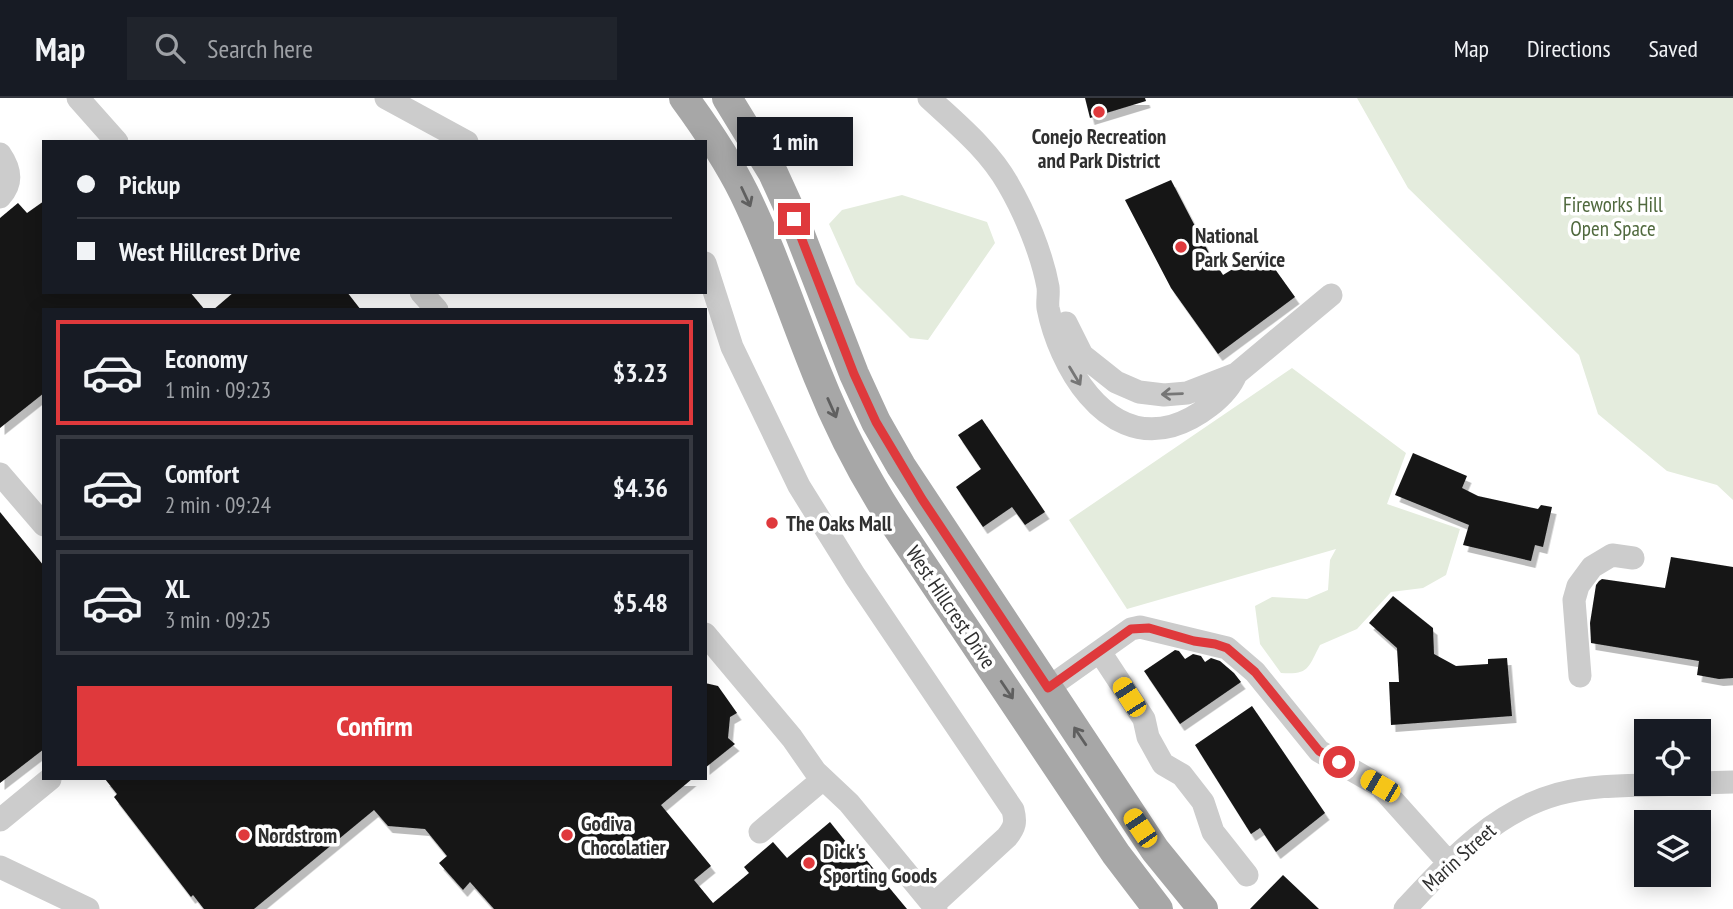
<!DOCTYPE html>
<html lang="en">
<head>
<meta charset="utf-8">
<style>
  :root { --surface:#171b24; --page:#20242c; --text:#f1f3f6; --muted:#9ea1a6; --line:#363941; --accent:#df393c }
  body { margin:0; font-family:"PT Sans Narrow",sans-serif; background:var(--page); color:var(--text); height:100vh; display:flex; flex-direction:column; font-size:26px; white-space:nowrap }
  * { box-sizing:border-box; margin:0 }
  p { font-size:23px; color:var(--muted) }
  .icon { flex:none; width:38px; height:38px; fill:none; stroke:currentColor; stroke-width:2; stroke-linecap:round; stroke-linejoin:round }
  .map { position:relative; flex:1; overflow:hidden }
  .side { position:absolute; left:42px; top:210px; width:665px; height:472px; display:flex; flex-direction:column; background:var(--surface); border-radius:0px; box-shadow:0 4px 18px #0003 }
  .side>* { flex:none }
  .guide { position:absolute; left:42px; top:42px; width:665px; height:154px; border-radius:0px; box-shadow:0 4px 18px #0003; display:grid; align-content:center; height:154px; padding:0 35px; background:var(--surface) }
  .buttons { position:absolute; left:1634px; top:621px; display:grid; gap:14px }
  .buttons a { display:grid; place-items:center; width:77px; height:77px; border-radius:0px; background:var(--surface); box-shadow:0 4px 18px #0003; font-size:35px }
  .end { position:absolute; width:32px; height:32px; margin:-16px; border:9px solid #df393c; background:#fff; box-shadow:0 0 0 4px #fff }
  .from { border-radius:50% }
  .bubble { position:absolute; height:49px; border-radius:0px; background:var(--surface); box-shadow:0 4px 18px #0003; font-size:23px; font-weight:800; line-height:49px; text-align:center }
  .car { position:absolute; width:21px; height:42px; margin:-21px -10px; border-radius:9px; box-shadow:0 0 5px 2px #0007; background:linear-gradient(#f5c518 24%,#345 0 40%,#f5c518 0 76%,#345 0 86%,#f5c518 0) }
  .guide b { display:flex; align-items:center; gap:24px; height:66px; font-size:26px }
  .guide b+b { border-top:2px solid var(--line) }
  .guide i { width:18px; height:18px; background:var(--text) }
  ul { padding:12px 0 0; list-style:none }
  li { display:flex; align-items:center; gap:21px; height:105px; margin:0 14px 10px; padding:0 21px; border:4px solid var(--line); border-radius:0px }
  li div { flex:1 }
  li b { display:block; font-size:26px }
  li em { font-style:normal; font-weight:800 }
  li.selected { border-color:var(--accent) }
  li>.icon { width:63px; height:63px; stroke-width:1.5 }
  .cta { display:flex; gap:14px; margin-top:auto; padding:14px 35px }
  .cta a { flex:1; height:80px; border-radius:0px; background:var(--accent); color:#fff; font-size:28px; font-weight:800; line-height:80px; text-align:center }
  header { display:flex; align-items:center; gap:42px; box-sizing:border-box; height:98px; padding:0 35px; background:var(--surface); border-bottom:2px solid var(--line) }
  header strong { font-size:33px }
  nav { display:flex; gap:38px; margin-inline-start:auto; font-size:24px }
  .search { width:490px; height:63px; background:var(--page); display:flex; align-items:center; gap:18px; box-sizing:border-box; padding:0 24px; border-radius:0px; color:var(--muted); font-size:26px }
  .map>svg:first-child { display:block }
  .green { fill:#e4ecdd }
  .building { fill:#161616; filter:url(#shadow) }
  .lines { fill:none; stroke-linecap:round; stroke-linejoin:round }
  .minor { stroke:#ccc; stroke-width:23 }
  .major { stroke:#a7a7a7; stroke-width:30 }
  .oneway { stroke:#5f5f5f }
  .oneway2 { stroke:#767676 }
  .route { stroke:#df393c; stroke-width:9 }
  .poi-dot { fill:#df393c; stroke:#fff; stroke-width:2.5 }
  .labels { text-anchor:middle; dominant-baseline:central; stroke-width:7; stroke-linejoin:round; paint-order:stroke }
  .poi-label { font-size:21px; font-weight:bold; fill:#2f2f2f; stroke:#fff; text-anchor:start }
  .park-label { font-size:21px; fill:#50693e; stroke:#fff }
  .street-label { font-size:21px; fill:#2f2f2f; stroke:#fff }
</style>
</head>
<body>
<header>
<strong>Map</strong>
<div class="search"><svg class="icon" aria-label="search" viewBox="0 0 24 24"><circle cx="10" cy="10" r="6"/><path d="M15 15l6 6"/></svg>Search here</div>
<nav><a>Map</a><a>Directions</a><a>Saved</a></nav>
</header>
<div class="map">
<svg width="1733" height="811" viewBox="0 0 1733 811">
  <defs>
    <filter id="shadow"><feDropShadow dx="4.5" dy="7" stdDeviation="0" flood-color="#0004"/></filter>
  </defs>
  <rect width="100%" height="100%" fill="#fff"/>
  <path class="green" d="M 1357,0 L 1733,0 L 1733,402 L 1717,387 L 1667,373 L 1598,316 L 1579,257 L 1408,90 Z
    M 902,97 L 987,124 L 995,145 L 928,242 L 910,240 L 856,186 L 829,126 L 842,112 Z
    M 1292,270 L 1406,355 L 1387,406 L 1460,431 L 1446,477 L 1423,490 L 1391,494 L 1357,531 L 1320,547 C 1308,570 1309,577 1281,575 L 1260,546 L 1255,508 L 1272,499 L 1307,501 L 1328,492 L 1330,462 L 1336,451 L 1127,511 L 1069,422 Z"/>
  <path class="building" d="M 1085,0 L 1145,0 L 1146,3 L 1090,20 Z
    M 1171,82 L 1210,157 L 1223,177 L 1262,153 L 1295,199 L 1218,256 L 1171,190 L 1125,102 Z
    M 44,103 L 44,194 L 190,194 L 205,212 L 44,212 L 44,295 L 0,330 L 0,120 L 18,105 L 27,115 Z
    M 234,194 L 347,194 L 361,212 L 213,212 Z
    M 982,321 L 1045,414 L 1025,427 L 1012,409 L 983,429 L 956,389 L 981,371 L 958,337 Z
    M 1413,355 L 1467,378 L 1462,390 L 1478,398 L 1538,411 L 1541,407 L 1552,409 L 1543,449 L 1535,447 L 1531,463 L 1463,447 L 1469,427 L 1395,397 Z
    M 0,414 L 44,468 L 44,651 L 0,685 Z
    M 1671,459 L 1733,469 L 1733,580 L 1719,581 L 1697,577 L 1699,563 L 1591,545 L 1590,525 L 1596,487 L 1599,483 L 1602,481 L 1665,490 Z
    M 1393,498 L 1433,530 L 1434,556 L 1456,568 L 1488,566 L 1488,561 L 1507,560 L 1512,618 L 1391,627 L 1389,584 L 1399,584 L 1397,550 L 1369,525 Z
    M 1175,552 L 1179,553 L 1185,561 L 1193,556 L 1201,558 L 1205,564 L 1211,560 L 1220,563 L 1234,575 L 1241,584 L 1180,626 L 1144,573 Z
    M 705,585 L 718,588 L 737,615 L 730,619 L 728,640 L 735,646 L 705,670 Z
    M 1252,608 L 1325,715 L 1276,754 L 1260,730 L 1251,736 L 1195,647 Z
    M 105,681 L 692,681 L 661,707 L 711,768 L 694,782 L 713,805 L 749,775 L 744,769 L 773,744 L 787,760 L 830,724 L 854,754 L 858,752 L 907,811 L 494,811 L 470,784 L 463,792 L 439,765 L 447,758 L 425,731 L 388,728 L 374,712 L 254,811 L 204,811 L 193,797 L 191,799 L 114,699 L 117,696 Z
    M 1283,777 L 1319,811 L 1250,811 Z"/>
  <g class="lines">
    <path class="minor" d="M 78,0 L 117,44
      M 386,0 L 467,44
      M 929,0 C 957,26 989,52 1008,86 C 1025,115 1042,156 1048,189 C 1049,196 1047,204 1048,210 C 1059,266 1104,347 1172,328 C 1196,321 1227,299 1236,276
      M 0,56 C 11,72 13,85 0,99
      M 705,165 L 732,249 L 799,388 L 855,478 L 1013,712 C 1016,724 1015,729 1007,739 L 933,807 L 936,811
      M 421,194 L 437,212
      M 1066,225 L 1082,257 L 1116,284 L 1139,294 L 1164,297 L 1187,295 L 1236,276 L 1331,197
      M 0,376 L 44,427
      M 705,536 L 792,640 L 815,673 L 849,705 L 933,807
      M 1100,554 L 1144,621 L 1148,639 L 1163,666 L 1182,677 L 1203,704 L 1213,734 L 1247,777
      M 1580,578 L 1574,502 L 1578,488 L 1592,469 L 1612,457 L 1633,460
      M 1048,590 L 1131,531 L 1140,529 L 1227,550 L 1255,574 L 1319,653 L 1380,688 L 1449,765
      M 1699,685 L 1733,684
      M 0,722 L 50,681
      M 760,734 L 823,681
      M 0,769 L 88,811
      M 1405,811 C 1450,763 1493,714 1558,696 C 1598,685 1642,688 1682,686"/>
    <path class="major" d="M 684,0 C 706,30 727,61 744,95 C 773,154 793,217 818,278 C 838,328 862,375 891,420 L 1116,756 L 1158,811
      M 727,0 L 773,75 L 794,121 L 854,276 L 876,324 L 901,368 L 1155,752 L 1203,811"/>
  </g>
  <defs><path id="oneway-shaft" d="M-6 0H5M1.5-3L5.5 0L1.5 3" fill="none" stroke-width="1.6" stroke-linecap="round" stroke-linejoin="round" transform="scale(1.75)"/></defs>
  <g class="oneway">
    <use href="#oneway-shaft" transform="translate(746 99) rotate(65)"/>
    <use href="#oneway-shaft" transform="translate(832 310) rotate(66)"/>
    <use href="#oneway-shaft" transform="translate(1007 592) rotate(56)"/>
    <use href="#oneway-shaft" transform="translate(1080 638) rotate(-124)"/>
  </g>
  <g class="oneway2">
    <use href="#oneway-shaft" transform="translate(1075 278) rotate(59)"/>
    <use href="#oneway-shaft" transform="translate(1172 296) rotate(178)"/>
  </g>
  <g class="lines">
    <path class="route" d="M 794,121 L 854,276 L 876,324 L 922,401 L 1048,590 L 1131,531 L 1149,530 L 1194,543 L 1215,546 L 1227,550 L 1255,574 L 1319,653 L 1339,664"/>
  </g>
  <g class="poi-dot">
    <circle cx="1099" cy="14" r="7"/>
    <circle cx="1181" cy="149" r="7"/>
    <circle cx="772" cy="425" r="7"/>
    <circle cx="244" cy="737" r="7"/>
    <circle cx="567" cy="737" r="7"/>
    <circle cx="809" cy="765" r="7"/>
  </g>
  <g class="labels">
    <g class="poi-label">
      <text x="1099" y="38" text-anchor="middle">Conejo Recreation<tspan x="1099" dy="24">and Park District</tspan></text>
      <text x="1195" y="137">National<tspan x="1195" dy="24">Park Service</tspan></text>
      <text x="786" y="425">The Oaks Mall</text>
      <text x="581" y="725">Godiva<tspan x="581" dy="24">Chocolatier</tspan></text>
      <text x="258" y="737">Nordstrom</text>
      <text x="823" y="753">Dick's<tspan x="823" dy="24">Sporting Goods</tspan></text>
    </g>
    <g class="park-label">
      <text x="1613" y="106">Fireworks Hill<tspan x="1613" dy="24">Open Space</tspan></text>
    </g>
    <g class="street-label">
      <text transform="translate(951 509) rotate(56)">West Hillcrest Drive</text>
      <text transform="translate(1459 759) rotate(-42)">Marin Street</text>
    </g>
  </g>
</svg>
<div class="buttons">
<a><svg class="icon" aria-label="locate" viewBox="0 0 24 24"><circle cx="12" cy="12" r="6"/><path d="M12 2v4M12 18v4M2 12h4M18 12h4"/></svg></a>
<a><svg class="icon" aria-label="layers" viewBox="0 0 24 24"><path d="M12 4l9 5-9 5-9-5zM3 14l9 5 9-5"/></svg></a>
</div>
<i class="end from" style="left:1339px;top:664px"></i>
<i class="end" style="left:794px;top:121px"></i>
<div class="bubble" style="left:737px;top:19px;width:116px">1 min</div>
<i class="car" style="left:1129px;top:599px;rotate:327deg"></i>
<i class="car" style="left:1380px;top:688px;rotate:300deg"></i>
<i class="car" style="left:1140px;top:730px;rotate:326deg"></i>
<div class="guide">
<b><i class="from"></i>Pickup</b>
<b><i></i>West Hillcrest Drive</b>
</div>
<section class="side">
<ul>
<li class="selected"><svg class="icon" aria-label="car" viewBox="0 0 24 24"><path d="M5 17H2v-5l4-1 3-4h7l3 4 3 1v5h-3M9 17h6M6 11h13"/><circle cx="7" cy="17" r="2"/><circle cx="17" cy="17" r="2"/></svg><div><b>Economy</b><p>1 min · 09:23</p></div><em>$3.23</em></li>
<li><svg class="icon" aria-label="car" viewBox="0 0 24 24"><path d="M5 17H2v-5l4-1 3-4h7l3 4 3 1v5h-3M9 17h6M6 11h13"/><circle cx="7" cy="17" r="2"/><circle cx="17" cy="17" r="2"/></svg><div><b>Comfort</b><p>2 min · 09:24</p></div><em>$4.36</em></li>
<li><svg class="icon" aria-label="car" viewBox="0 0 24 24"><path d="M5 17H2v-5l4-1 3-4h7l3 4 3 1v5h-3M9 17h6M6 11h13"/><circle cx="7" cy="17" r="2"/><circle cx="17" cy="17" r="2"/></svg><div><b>XL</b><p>3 min · 09:25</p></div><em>$5.48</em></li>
</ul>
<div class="cta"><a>Confirm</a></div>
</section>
</div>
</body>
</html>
